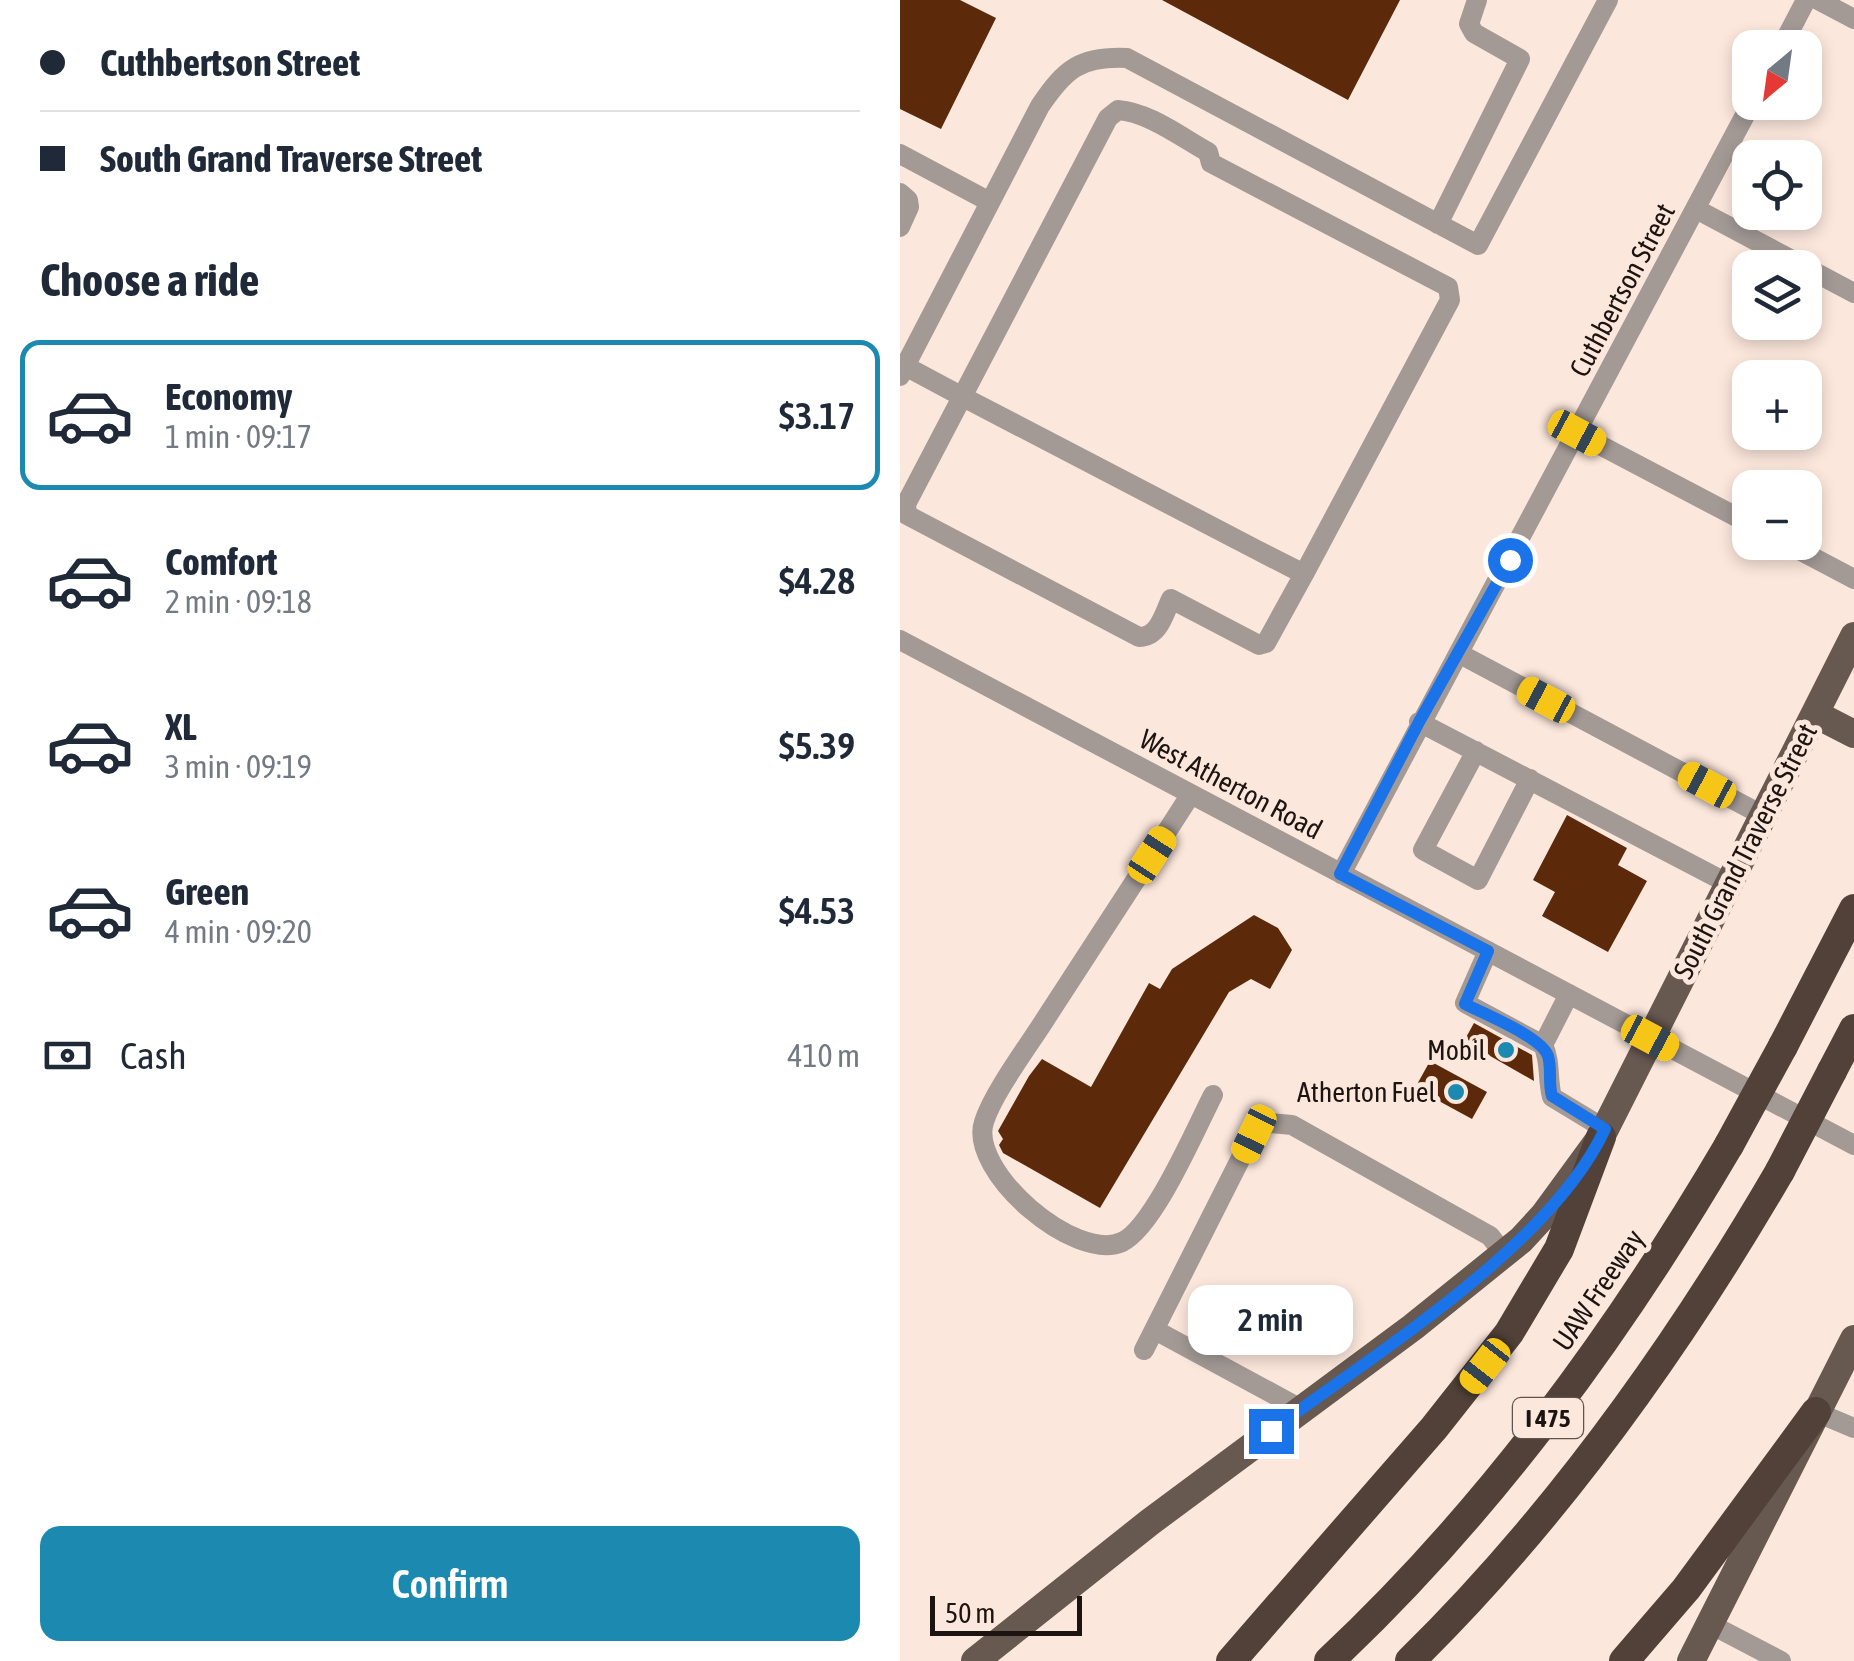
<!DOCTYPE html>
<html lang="en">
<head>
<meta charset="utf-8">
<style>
  :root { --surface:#fff; --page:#f2f2f3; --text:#1f2937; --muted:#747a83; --line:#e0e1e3; --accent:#1c89b0 }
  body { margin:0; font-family:"Asap Condensed",sans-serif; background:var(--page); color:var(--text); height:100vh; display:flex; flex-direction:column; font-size:38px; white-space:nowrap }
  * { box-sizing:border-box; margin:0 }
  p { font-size:32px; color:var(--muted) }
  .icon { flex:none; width:55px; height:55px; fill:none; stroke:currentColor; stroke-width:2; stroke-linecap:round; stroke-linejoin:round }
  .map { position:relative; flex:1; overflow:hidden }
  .details { display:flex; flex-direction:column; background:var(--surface); width:900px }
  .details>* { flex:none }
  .top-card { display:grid; align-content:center; height:220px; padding:0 40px; background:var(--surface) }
  .needle { width:65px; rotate:209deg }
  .tools { position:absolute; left:832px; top:30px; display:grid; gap:20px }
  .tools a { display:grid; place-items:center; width:90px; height:90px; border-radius:20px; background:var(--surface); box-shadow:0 5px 15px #0003; font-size:50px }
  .scale { position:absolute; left:30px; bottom:25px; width:152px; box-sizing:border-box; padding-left:10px; border:5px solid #1b1410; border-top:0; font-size:28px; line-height:35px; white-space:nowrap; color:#1b1410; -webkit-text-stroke:8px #fce7dc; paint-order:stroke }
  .end { position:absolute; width:45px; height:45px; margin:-22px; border:12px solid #1a73e8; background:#fff; box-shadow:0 0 0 5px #fff }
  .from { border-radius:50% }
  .bubble { position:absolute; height:70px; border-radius:20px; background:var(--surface); box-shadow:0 5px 15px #0003; font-size:32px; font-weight:600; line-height:70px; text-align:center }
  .car { position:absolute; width:30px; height:60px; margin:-30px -15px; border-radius:12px; box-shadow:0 0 8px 2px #0007; background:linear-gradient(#f5c518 24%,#345 0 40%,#f5c518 0 76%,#345 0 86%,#f5c518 0) }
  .top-card b { display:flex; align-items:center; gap:35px; height:95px; font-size:38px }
  .top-card b+b { border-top:2px solid var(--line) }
  .top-card i { width:25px; height:25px; background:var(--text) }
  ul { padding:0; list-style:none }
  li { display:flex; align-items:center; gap:30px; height:150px; margin:0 20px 15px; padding:0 20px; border:5px solid transparent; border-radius:20px }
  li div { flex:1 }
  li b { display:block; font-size:38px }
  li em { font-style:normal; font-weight:600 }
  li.on { border-color:var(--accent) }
  li>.icon { width:90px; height:90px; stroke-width:1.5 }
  h2 { padding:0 40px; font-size:45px; line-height:120px }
  .pay { display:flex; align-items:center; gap:25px; height:110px; padding:0 40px; font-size:38px }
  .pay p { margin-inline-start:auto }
  .button { display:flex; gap:20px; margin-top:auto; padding:20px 40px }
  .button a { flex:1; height:115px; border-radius:20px; background:var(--accent); color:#fff; font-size:40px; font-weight:600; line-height:115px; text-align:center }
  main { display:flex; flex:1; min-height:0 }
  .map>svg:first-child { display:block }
  .building { fill:#5c2a0b }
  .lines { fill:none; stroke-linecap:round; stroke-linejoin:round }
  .minor { stroke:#a39a96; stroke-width:20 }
  .major { stroke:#675850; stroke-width:28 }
  .highway { stroke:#514138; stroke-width:30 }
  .highway-bridge { stroke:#514138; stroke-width:30 }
  .route { stroke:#1a73e8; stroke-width:12 }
  .poi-dot { fill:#1c89b0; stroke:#fce7dc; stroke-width:4 }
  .labels { text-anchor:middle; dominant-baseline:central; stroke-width:10; stroke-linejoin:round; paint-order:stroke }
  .shield { fill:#fce7dc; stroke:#5e534d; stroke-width:2.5 }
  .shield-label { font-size:25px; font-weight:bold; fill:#1b1410 }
  .street-label { font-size:28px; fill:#1b1410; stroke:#fce7dc }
  .poi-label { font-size:28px; fill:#1b1410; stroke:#fce7dc; text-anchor:end }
</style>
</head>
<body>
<main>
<section class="details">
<div class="top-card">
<b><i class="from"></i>Cuthbertson Street</b>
<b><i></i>South Grand Traverse Street</b>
</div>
<h2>Choose a ride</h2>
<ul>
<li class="on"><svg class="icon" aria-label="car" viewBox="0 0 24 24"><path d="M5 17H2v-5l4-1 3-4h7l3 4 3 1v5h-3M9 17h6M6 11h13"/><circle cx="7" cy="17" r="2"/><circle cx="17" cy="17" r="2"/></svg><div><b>Economy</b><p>1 min · 09:17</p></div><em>$3.17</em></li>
<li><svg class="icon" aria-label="car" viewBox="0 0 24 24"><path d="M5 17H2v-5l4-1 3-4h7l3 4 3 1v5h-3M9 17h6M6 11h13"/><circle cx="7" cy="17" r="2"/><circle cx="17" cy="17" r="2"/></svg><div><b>Comfort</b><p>2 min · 09:18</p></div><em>$4.28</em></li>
<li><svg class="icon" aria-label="car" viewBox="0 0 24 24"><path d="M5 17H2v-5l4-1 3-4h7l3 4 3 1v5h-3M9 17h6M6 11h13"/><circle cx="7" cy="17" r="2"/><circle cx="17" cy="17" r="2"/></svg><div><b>XL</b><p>3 min · 09:19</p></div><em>$5.39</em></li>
<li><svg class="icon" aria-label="car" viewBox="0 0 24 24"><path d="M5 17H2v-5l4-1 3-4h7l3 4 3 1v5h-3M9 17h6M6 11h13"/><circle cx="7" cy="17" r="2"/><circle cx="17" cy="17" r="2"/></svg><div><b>Green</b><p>4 min · 09:20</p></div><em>$4.53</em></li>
</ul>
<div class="pay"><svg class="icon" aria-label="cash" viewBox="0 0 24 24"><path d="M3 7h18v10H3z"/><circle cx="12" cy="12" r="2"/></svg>Cash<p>410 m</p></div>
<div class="button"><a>Confirm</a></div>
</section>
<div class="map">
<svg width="954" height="1661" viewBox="0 0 954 1661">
  <rect width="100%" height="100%" fill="#fce7dc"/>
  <path class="building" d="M 0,0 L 60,0 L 96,18 L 41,129 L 0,109 Z
    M 262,0 L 500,0 L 448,100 Z
    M 667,815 L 727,848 L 718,865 L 747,881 L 708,952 L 642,916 L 655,892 L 633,880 Z
    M 354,915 L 378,928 L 392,950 L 370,989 L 351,979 L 329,992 L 200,1208 L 103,1153 L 99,1145 L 103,1139 L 98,1131 L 129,1076 L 142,1059 L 191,1087 L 249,983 L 260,989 L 272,969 Z
    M 574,1023 L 632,1055 L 634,1081 L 564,1041 Z
    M 530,1061 L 587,1092 L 572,1119 L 515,1088 Z"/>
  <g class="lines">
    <path class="minor" d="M 918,0 L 954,19
      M 881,48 L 906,0
      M 0,154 L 90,202
      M 0,193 L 8,200 L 9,207 L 0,227
      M 796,209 L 954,293
      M 538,224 L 620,59 L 574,33 L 569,24 L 577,0
      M 5,366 L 63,397 L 357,550 L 404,574 L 550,300 L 548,287 L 311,163 L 308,152 C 281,137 248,112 218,110 L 208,118 L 6,504 L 7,515 L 239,637 C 259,637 264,614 271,599 L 359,645 L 366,643 L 404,574
      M 0,376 L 140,106 C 165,69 180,56 227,58 L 578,245 L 708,0
      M 677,433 L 850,524
      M 884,542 L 954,579
      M 0,640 L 954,1145
      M 560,654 L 864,816
      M 519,722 L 829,884
      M 576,751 L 523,850 L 578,880 L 630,779
      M 291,794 C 243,869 195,943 146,1018 C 129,1045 93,1093 84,1122 C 68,1171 175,1263 222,1242 C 254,1227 296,1128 313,1095
      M 441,874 L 852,102
      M 588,951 L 565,1003 L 643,1045
      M 669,994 L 643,1045 C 651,1062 647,1078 652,1097 L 705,1129
      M 255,1330 L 401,1409
      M 244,1350 L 353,1134 L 369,1123 L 392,1125 L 590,1236 L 604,1254
      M 916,1412 L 954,1428
      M 810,1624 L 881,1661"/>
    <path class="major" d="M 915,714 L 954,734
      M 75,1661 L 250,1522 L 513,1327 L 621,1240 L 644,1215 L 701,1137 L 954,636
      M 791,1661 L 954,1339"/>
    <path class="highway" d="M 883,1046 L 954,909
      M 932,1071 L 954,1029
      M 331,1661 L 534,1428 L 609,1333 L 659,1249 L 701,1137
      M 429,1661 C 589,1511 718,1334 829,1145
      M 510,1661 C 657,1517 777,1348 880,1171
      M 724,1661 L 786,1589 L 916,1412"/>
    <path class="highway-bridge" d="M 829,1145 L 883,1046
      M 880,1171 L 932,1071"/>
  </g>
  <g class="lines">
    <path class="route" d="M 371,1431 C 474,1354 651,1246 705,1129 L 652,1096 C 648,1083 652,1069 648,1056 C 642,1037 584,1014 565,1004 L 588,951 L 440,874 L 519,722 L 610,560"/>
  </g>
  <g class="poi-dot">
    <circle cx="606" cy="1050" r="10"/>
    <circle cx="556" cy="1092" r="10"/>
  </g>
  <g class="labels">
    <rect class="shield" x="613" y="1398" width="70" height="40" rx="8"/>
    <g class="shield-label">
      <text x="648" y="1418">I 475</text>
    </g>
    <g class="street-label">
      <text transform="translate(722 290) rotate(-62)">Cuthbertson Street</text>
      <text transform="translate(331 784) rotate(28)">West Atherton Road</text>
      <text transform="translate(845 851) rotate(-63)">South Grand Traverse Street</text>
      <text transform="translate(698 1290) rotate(-56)">UAW Freeway</text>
    </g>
    <g class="poi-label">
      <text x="586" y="1050">Mobil</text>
      <text x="536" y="1092">Atherton Fuel</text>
    </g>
  </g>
</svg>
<div class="tools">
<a><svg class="needle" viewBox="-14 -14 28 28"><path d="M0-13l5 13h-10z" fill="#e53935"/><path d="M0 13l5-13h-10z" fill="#747a83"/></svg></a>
<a><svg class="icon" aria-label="locate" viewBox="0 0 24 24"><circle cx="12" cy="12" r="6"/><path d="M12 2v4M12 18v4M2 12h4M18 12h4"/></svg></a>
<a><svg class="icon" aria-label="layers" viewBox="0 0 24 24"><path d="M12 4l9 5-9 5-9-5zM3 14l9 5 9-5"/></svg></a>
<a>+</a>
<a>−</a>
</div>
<div class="scale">50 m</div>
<i class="end from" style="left:610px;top:560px"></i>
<i class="end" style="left:371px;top:1431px"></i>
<div class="bubble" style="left:288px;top:1285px;width:165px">2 min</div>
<i class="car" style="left:677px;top:433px;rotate:118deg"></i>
<i class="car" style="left:646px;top:700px;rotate:298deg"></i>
<i class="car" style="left:807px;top:785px;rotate:298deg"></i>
<i class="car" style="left:252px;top:855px;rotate:33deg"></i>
<i class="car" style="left:750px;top:1038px;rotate:118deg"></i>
<i class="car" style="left:354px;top:1134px;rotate:206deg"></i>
<i class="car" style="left:585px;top:1366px;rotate:218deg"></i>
</div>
</main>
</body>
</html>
